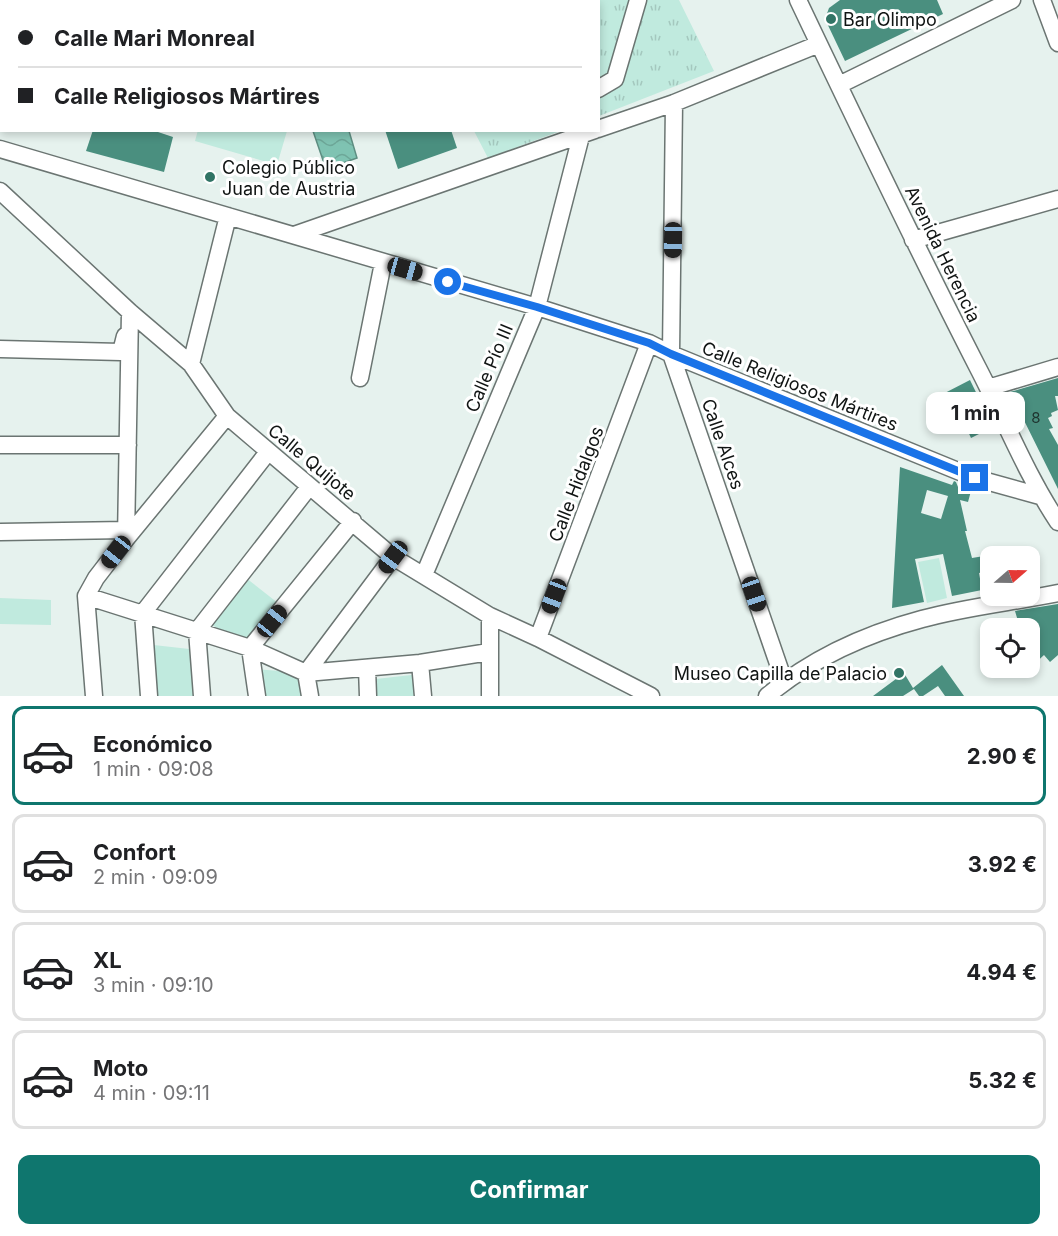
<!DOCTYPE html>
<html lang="es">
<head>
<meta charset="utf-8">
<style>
  :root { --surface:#fff; --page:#f6f6f6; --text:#202124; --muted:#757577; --line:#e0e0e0; --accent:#0f766e }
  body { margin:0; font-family:Inter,sans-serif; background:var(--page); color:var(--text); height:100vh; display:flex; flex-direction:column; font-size:22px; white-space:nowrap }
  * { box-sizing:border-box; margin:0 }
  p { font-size:20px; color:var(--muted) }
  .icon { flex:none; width:33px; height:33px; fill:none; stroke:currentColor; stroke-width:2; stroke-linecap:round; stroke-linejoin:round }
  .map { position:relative; height:696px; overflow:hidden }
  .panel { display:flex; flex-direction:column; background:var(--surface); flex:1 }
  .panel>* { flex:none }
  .top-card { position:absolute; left:0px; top:0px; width:600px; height:132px; box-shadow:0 3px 9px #0003; display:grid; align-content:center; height:132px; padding:0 18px; background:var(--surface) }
  .needle { width:39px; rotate:70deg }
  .controls { position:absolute; left:980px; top:546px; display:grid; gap:12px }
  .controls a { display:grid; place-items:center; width:60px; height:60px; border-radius:12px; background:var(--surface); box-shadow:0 3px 9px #0003; font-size:30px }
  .end { position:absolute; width:27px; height:27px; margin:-14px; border:8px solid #1a73e8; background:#fff; box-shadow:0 0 0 3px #fff }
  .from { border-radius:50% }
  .bubble { position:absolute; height:42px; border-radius:12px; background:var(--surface); box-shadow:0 3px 9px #0003; font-size:20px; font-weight:700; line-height:42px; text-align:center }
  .car { position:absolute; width:18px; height:36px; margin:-18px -9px; border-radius:8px; box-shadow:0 0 4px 2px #0007; background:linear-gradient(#222 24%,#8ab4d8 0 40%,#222 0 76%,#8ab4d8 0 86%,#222 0) }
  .top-card b { display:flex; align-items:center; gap:21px; height:57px; font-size:22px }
  .top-card b+b { border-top:2px solid var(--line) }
  .top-card i { width:15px; height:15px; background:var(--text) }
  ul { padding:10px 0 0; list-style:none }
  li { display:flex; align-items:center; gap:18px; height:99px; margin:0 12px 9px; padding:0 6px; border:3px solid var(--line); border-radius:12px }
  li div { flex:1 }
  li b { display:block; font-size:22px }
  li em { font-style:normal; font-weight:700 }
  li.active { border-color:var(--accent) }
  li>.icon { width:54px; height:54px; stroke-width:1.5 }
  .button { display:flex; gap:12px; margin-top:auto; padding:12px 18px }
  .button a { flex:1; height:69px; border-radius:12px; background:var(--accent); color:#fff; font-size:24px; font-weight:700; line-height:69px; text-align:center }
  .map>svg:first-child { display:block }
  .grass { fill:url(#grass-tufts) }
  .park { fill:#c0eade }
  .water { fill:url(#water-waves); stroke:#5e8e82; stroke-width:1.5 }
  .building { fill:#4a8f7f; fill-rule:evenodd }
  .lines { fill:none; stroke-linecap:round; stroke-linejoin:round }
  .minor-casing { stroke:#6b7572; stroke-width:19 }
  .minor { stroke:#fff; stroke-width:16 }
  .route { stroke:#1a73e8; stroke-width:8 }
  .poi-dot { fill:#317465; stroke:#fff; stroke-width:2 }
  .labels { text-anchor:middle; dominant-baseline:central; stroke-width:6; stroke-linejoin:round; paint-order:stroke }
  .number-label { font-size:15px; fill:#1e332e }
  .poi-label { font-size:18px; fill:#101413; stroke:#fff; text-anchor:start }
  .street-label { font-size:18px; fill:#101413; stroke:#fff }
</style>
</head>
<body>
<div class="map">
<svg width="1058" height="696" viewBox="0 0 1058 696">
  <defs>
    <pattern id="grass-tufts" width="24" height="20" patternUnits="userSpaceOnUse" patternTransform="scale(1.5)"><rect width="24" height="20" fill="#c0eade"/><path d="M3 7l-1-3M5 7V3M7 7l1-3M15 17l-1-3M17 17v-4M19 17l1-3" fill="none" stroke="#a4c8be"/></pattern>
    <pattern id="water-waves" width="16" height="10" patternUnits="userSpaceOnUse" patternTransform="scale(1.5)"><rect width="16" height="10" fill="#7fc3b2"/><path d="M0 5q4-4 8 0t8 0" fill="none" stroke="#6da798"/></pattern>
  </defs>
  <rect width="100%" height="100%" fill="#e6f2ee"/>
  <path class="grass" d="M 408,0 L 679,0 L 714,71 L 599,116 L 598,2 Z
    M 474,131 L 560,131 L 488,158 Z"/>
  <path class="park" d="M 198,130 L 287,130 L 287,131 L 277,165 L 195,141 Z
    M 939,558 L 947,598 L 927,603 L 918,562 Z
    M 241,574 L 283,607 L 250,648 L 204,620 Z
    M 0,598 L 51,600 L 51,625 L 0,624 Z
    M 145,644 L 198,650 L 202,696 L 149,696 Z
    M 254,669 L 306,673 L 310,696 L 257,696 Z
    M 420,674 L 423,696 L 368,696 L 367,680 Z"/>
  <path class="water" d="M 313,131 L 349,131 L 357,158 L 326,169 Z"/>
  <path class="building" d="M 840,0 L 937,0 L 943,14 L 845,61 L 825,19 L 829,8 Z
    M 93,130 L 152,130 L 173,137 L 164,172 L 86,151 Z
    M 385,130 L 451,130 L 457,148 L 398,169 Z
    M 1058,378 L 1058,396 L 1055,396 L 1058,410 L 1051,413 L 1052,416 L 1048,418 L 1053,428 L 1049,429 L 1058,445 L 1058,489 L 1010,392 Z
    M 970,380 L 993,427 L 971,438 L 954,401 L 943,406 L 939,396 Z
    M 900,467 L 952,485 L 954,481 L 956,482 L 958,487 L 971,491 L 968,502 L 960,500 L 967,531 L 965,531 L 972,558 L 990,555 L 990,571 L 979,573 L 982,590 L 952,596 L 943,554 L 915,559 L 924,602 L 892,608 ZM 927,490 L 948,496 L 941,519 L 921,513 Z
    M 1058,604 L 1058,655 L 1050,662 L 1044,655 L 1029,669 L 1029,628 L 1020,628 L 1015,611 Z
    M 942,665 L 964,696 L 945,696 L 938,686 L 923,696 L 919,696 L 914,689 L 903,696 L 873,696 L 904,673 L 913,688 Z"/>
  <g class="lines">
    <defs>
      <path id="minor" d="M 439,0 L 440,2
        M 798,0 C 857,124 916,247 978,368 C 1005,420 1026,474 1058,522
        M 1042,0 L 1058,43
        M 108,2 L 110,0
        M 149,2 L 151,0
        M 267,2 L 268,0
        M 0,71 L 2,70
        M 839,85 L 1012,0
        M 598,89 L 615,79 L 638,0
        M 0,100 L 2,99
        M 674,103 L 671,354 L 784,681
        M 598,129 L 674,103 L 819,44
        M 0,149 L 537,307 L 649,343 L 671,354 L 975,478 L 1040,496
        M 0,191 L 130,312 L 191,364 L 227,416 L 393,557 L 490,616 L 538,638 L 651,696
        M 294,235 L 595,130
        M 913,240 L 1058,199
        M 0,349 L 121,352 L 125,336
        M 191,364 L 228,216
        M 360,378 L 383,263
        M 988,388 L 1058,367
        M 0,445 L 128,445
        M 0,532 L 126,530
        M 126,539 L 130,312
        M 424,575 L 537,307 L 581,136
        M 86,596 L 250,648 L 306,673 L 420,663 L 489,652
        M 86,596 L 96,578 L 126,539 L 227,416
        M 86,596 L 94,696
        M 538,638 L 649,343
        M 420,663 L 423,696
        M 367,668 L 368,696
        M 149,696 L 143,613 L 268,452
        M 202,696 L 197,631 L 309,487
        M 257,696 L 250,648 L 353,521
        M 310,696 L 306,673 L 393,557
        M 490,696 L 490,616
        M 767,696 C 811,659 866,634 922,619 C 965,607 1014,602 1058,593"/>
    </defs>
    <use href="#minor" class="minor-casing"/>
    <use href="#minor" class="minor"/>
  </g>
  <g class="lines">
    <path class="route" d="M 448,282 L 537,307 L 649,343 L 671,354 L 975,478"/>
  </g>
  <g class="poi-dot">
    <circle cx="831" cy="19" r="6"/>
    <circle cx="210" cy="177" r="6"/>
    <circle cx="899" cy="673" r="6"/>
  </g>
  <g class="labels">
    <g class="number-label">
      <text x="1036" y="417">8</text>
    </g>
    <g class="poi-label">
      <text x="843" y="19">Bar Olimpo</text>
      <text x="222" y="167">Colegio Público<tspan x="222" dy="21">Juan de Austria</tspan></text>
      <text x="887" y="673" text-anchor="end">Museo Capilla de Palacio</text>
    </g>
    <g class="street-label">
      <text transform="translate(943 254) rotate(64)">Avenida Herencia</text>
      <text transform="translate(489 368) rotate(-67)">Calle Pío III</text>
      <text transform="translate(800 386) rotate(22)">Calle Religiosos Mártires</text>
      <text transform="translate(723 444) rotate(71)">Calle Alces</text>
      <text transform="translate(312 462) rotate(40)">Calle Quijote</text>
      <text transform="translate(576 484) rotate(-69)">Calle Hidalgos</text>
    </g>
  </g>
</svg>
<div class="controls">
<a><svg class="needle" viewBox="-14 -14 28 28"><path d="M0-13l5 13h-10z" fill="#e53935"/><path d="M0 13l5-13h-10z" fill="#757577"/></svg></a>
<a><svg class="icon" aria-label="locate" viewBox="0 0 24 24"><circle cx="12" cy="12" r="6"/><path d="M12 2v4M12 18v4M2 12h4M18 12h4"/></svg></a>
</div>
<i class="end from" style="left:448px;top:282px"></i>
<i class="end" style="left:975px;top:478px"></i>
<div class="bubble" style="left:926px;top:392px;width:99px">1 min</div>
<i class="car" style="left:673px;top:240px;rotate:181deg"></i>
<i class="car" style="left:405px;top:269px;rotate:106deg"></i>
<i class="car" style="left:116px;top:552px;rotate:218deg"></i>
<i class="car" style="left:393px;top:557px;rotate:217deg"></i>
<i class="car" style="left:754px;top:594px;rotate:161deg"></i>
<i class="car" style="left:554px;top:596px;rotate:201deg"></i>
<i class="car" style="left:272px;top:621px;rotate:39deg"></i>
<div class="top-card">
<b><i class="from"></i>Calle Mari Monreal</b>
<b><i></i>Calle Religiosos Mártires</b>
</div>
</div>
<section class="panel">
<ul>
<li class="active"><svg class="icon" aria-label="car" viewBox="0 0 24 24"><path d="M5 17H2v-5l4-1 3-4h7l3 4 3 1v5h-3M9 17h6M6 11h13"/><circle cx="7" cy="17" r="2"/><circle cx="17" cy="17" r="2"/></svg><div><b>Económico</b><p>1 min · 09:08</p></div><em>2.90 €</em></li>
<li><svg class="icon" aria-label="car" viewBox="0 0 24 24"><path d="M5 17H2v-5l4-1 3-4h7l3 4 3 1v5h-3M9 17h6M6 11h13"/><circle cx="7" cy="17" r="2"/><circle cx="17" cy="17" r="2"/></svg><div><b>Confort</b><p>2 min · 09:09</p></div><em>3.92 €</em></li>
<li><svg class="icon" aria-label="car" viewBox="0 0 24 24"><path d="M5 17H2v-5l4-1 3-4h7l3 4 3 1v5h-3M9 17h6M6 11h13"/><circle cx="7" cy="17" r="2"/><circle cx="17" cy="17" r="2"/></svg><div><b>XL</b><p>3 min · 09:10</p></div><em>4.94 €</em></li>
<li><svg class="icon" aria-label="car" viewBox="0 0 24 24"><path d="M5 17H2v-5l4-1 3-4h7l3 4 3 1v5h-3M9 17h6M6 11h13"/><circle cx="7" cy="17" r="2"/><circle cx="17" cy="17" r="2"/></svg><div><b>Moto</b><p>4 min · 09:11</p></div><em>5.32 €</em></li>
</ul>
<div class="button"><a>Confirmar</a></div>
</section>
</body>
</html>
